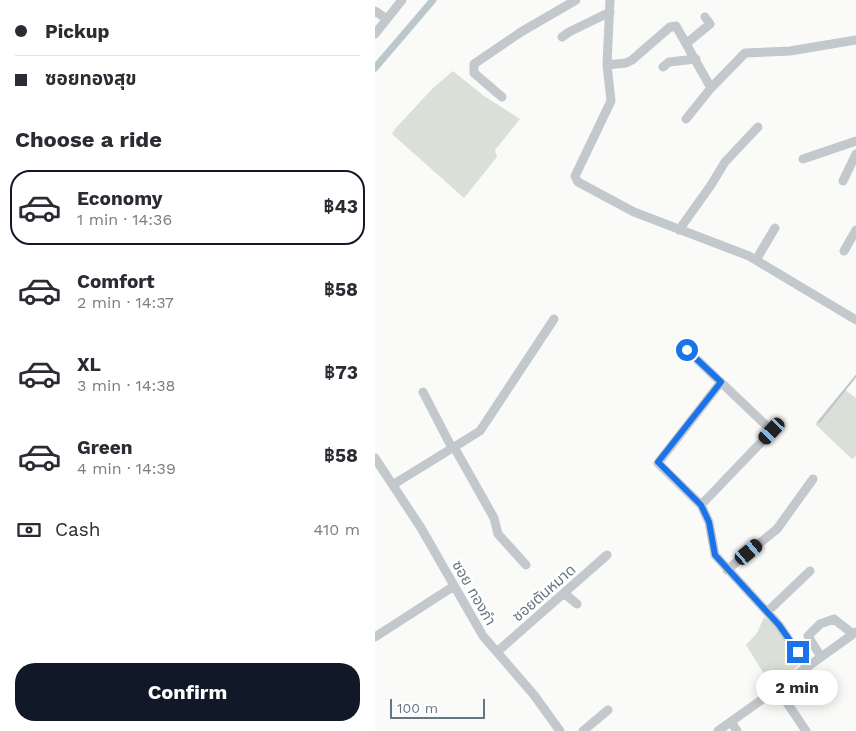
<!DOCTYPE html>
<html lang="en">
<head>
<meta charset="utf-8">
<style>
  :root { --surface:#fff; --page:#f7f7f7; --text:#2b2b33; --muted:#7c7c81; --line:#e1e1e2; --accent:#111827 }
  body { margin:0; font-family:"Work Sans","Noto Sans Thai",sans-serif; background:var(--page); color:var(--text); height:100vh; display:flex; flex-direction:column; font-size:19px; white-space:nowrap }
  * { box-sizing:border-box; margin:0 }
  p { font-size:16px; color:var(--muted) }
  .icon { flex:none; width:28px; height:28px; fill:none; stroke:currentColor; stroke-width:2; stroke-linecap:round; stroke-linejoin:round }
  .map { position:relative; flex:1; overflow:hidden }
  .sheet { display:flex; flex-direction:column; background:var(--surface); width:375px }
  .sheet>* { flex:none }
  .banner { display:grid; align-content:center; height:110px; padding:0 15px; background:var(--surface) }
  .scale { position:absolute; left:15px; bottom:12px; width:95px; box-sizing:border-box; padding-left:5px; border:2px solid #657683; border-top:0; font-size:14px; line-height:18px; white-space:nowrap; color:#657683; -webkit-text-stroke:4px #fff; paint-order:stroke }
  .end { position:absolute; width:22px; height:22px; margin:-11px; border:6px solid #1a73e8; background:#fff; box-shadow:0 0 0 2px #fff }
  .from { border-radius:50% }
  .bubble { position:absolute; height:35px; border-radius:18px; background:var(--surface); box-shadow:0 2px 12px #0003; font-size:16px; font-weight:700; line-height:35px; text-align:center }
  .car { position:absolute; width:15px; height:30px; margin:-15px -8px; border-radius:6px; box-shadow:0 0 4px 1px #0007; background:linear-gradient(#222 24%,#8ab4d8 0 40%,#222 0 76%,#8ab4d8 0 86%,#222 0) }
  .banner b { display:flex; align-items:center; gap:18px; height:48px; font-size:19px }
  .banner b+b { border-top:1px solid var(--line) }
  .banner i { width:12px; height:12px; background:var(--text) }
  ul { padding:0; list-style:none }
  li { display:flex; align-items:center; gap:15px; height:75px; margin:0 10px 8px; padding:0 5px; border:2px solid transparent; border-radius:20px }
  li div { flex:1 }
  li b { display:block; font-size:19px }
  li em { font-style:normal; font-weight:700 }
  li.on { border-color:var(--accent) }
  li>.icon { width:45px; height:45px; stroke-width:1.5 }
  h2 { padding:0 15px; font-size:22px; line-height:60px }
  .pay { display:flex; align-items:center; gap:12px; height:55px; padding:0 15px; font-size:19px }
  .pay p { margin-inline-start:auto }
  .primary-button { display:flex; gap:10px; margin-top:auto; padding:10px 15px }
  .primary-button a { flex:1; height:58px; border-radius:20px; background:var(--accent); color:#fff; font-size:20px; font-weight:700; line-height:58px; text-align:center }
  main { display:flex; flex:1; min-height:0 }
  .map>svg:first-child { display:block }
  .green { fill:#dadfd7 }
  .lines { fill:none; stroke-linecap:round; stroke-linejoin:round }
  .stream { stroke:#bbc7cb; stroke-width:2 }
  .canal { stroke:#bbc7cb; stroke-width:7 }
  .minor { stroke:#c3c8cc; stroke-width:9 }
  .route { stroke:#1a73e8; stroke-width:6 }
  .labels { text-anchor:middle; dominant-baseline:central; stroke-width:5; stroke-linejoin:round; paint-order:stroke }
  .street-label { font-size:15px; fill:#657683; stroke:#fff }
</style>
</head>
<body>
<main>
<section class="sheet">
<div class="banner">
<b><i class="from"></i>Pickup</b>
<b><i></i>ซอยทองสุข</b>
</div>
<h2>Choose a ride</h2>
<ul>
<li class="on"><svg class="icon" aria-label="car" viewBox="0 0 24 24"><path d="M5 17H2v-5l4-1 3-4h7l3 4 3 1v5h-3M9 17h6M6 11h13"/><circle cx="7" cy="17" r="2"/><circle cx="17" cy="17" r="2"/></svg><div><b>Economy</b><p>1 min · 14:36</p></div><em>฿43</em></li>
<li><svg class="icon" aria-label="car" viewBox="0 0 24 24"><path d="M5 17H2v-5l4-1 3-4h7l3 4 3 1v5h-3M9 17h6M6 11h13"/><circle cx="7" cy="17" r="2"/><circle cx="17" cy="17" r="2"/></svg><div><b>Comfort</b><p>2 min · 14:37</p></div><em>฿58</em></li>
<li><svg class="icon" aria-label="car" viewBox="0 0 24 24"><path d="M5 17H2v-5l4-1 3-4h7l3 4 3 1v5h-3M9 17h6M6 11h13"/><circle cx="7" cy="17" r="2"/><circle cx="17" cy="17" r="2"/></svg><div><b>XL</b><p>3 min · 14:38</p></div><em>฿73</em></li>
<li><svg class="icon" aria-label="car" viewBox="0 0 24 24"><path d="M5 17H2v-5l4-1 3-4h7l3 4 3 1v5h-3M9 17h6M6 11h13"/><circle cx="7" cy="17" r="2"/><circle cx="17" cy="17" r="2"/></svg><div><b>Green</b><p>4 min · 14:39</p></div><em>฿58</em></li>
</ul>
<div class="pay"><svg class="icon" aria-label="cash" viewBox="0 0 24 24"><path d="M3 7h18v10H3z"/><circle cx="12" cy="12" r="2"/></svg>Cash<p>410 m</p></div>
<div class="primary-button"><a>Confirm</a></div>
</section>
<div class="map">
<svg width="481" height="731" viewBox="0 0 481 731">
  <rect width="100%" height="100%" fill="#fafaf8"/>
  <path class="green" d="M 78,71 L 109,96 L 145,119 L 120,150 L 122,157 L 89,198 L 17,134 L 19,130 L 57,89 Z
    M 469,389 L 481,398 L 481,456 L 477,459 L 440,424 Z
    M 389,617 C 406,628 415,648 424,665 L 397,687 L 371,645 L 382,633 Z"/>
  <g class="lines">
    <path class="stream" d="M 444,422 L 481,376"/>
    <path class="canal" d="M 0,68 L 58,0"/>
    <path class="minor" d="M 235,0 L 232,65 L 236,101 L 202,172 L 200,176 L 203,182 L 259,212 L 374,256 L 481,320
      M 0,11 L 12,19
      M 0,34 L 27,0
      M 187,37 L 194,32 L 235,12
      M 312,43 L 335,24 L 330,17
      M 232,65 L 251,63 L 257,60 L 295,27 L 301,26 L 336,88
      M 288,67 L 294,62 L 321,59
      M 127,97 L 99,73 L 99,64 L 146,32 L 201,0
      M 311,119 L 336,88 L 370,53 L 415,51 L 481,40
      M 428,159 L 481,141
      M 468,181 L 481,154
      M 304,230 L 336,185 L 350,162 L 383,127
      M 469,251 L 481,230
      M 381,260 L 400,228
      M 312,350 L 397,431 L 326,505
      M 346,382 L 283,463 L 326,505 L 334,522 L 340,555 L 404,625 L 432,667
      M 48,392 L 77,448
      M 79,447 L 119,518 L 123,534 L 151,565
      M 0,458 L 46,528 L 108,636 L 159,695 L 185,731
      M 19,484 L 105,431 L 179,319
      M 352,570 L 402,529 L 438,479
      M 190,594 L 202,604
      M 392,612 L 435,571
      M 0,637 L 79,586
      M 122,652 L 232,555
      M 446,657 L 433,636 L 445,624 L 459,619 L 478,634
      M 402,688 L 431,731
      M 356,722 L 362,731
      M 208,731 L 233,710
      M 343,731 L 481,632"/>
  </g>
  <g class="lines">
    <path class="route" d="M 312,350 L 346,382 L 283,462 L 326,505 L 334,522 L 340,555 L 404,625 L 423,652"/>
  </g>
  <g class="labels">
    <g class="street-label">
      <text transform="translate(99 593) rotate(60)">ซอย ทองภํา</text>
      <text transform="translate(169 593) rotate(-41)">ซอยตันหมาด</text>
    </g>
  </g>
</svg>
<div class="scale">100 m</div>
<i class="end from" style="left:312px;top:350px"></i>
<i class="end" style="left:423px;top:652px"></i>
<div class="bubble" style="left:381px;top:670px;width:82px">2 min</div>
<i class="car" style="left:397px;top:431px;rotate:223deg"></i>
<i class="car" style="left:374px;top:552px;rotate:50deg"></i>
</div>
</main>
</body>
</html>
